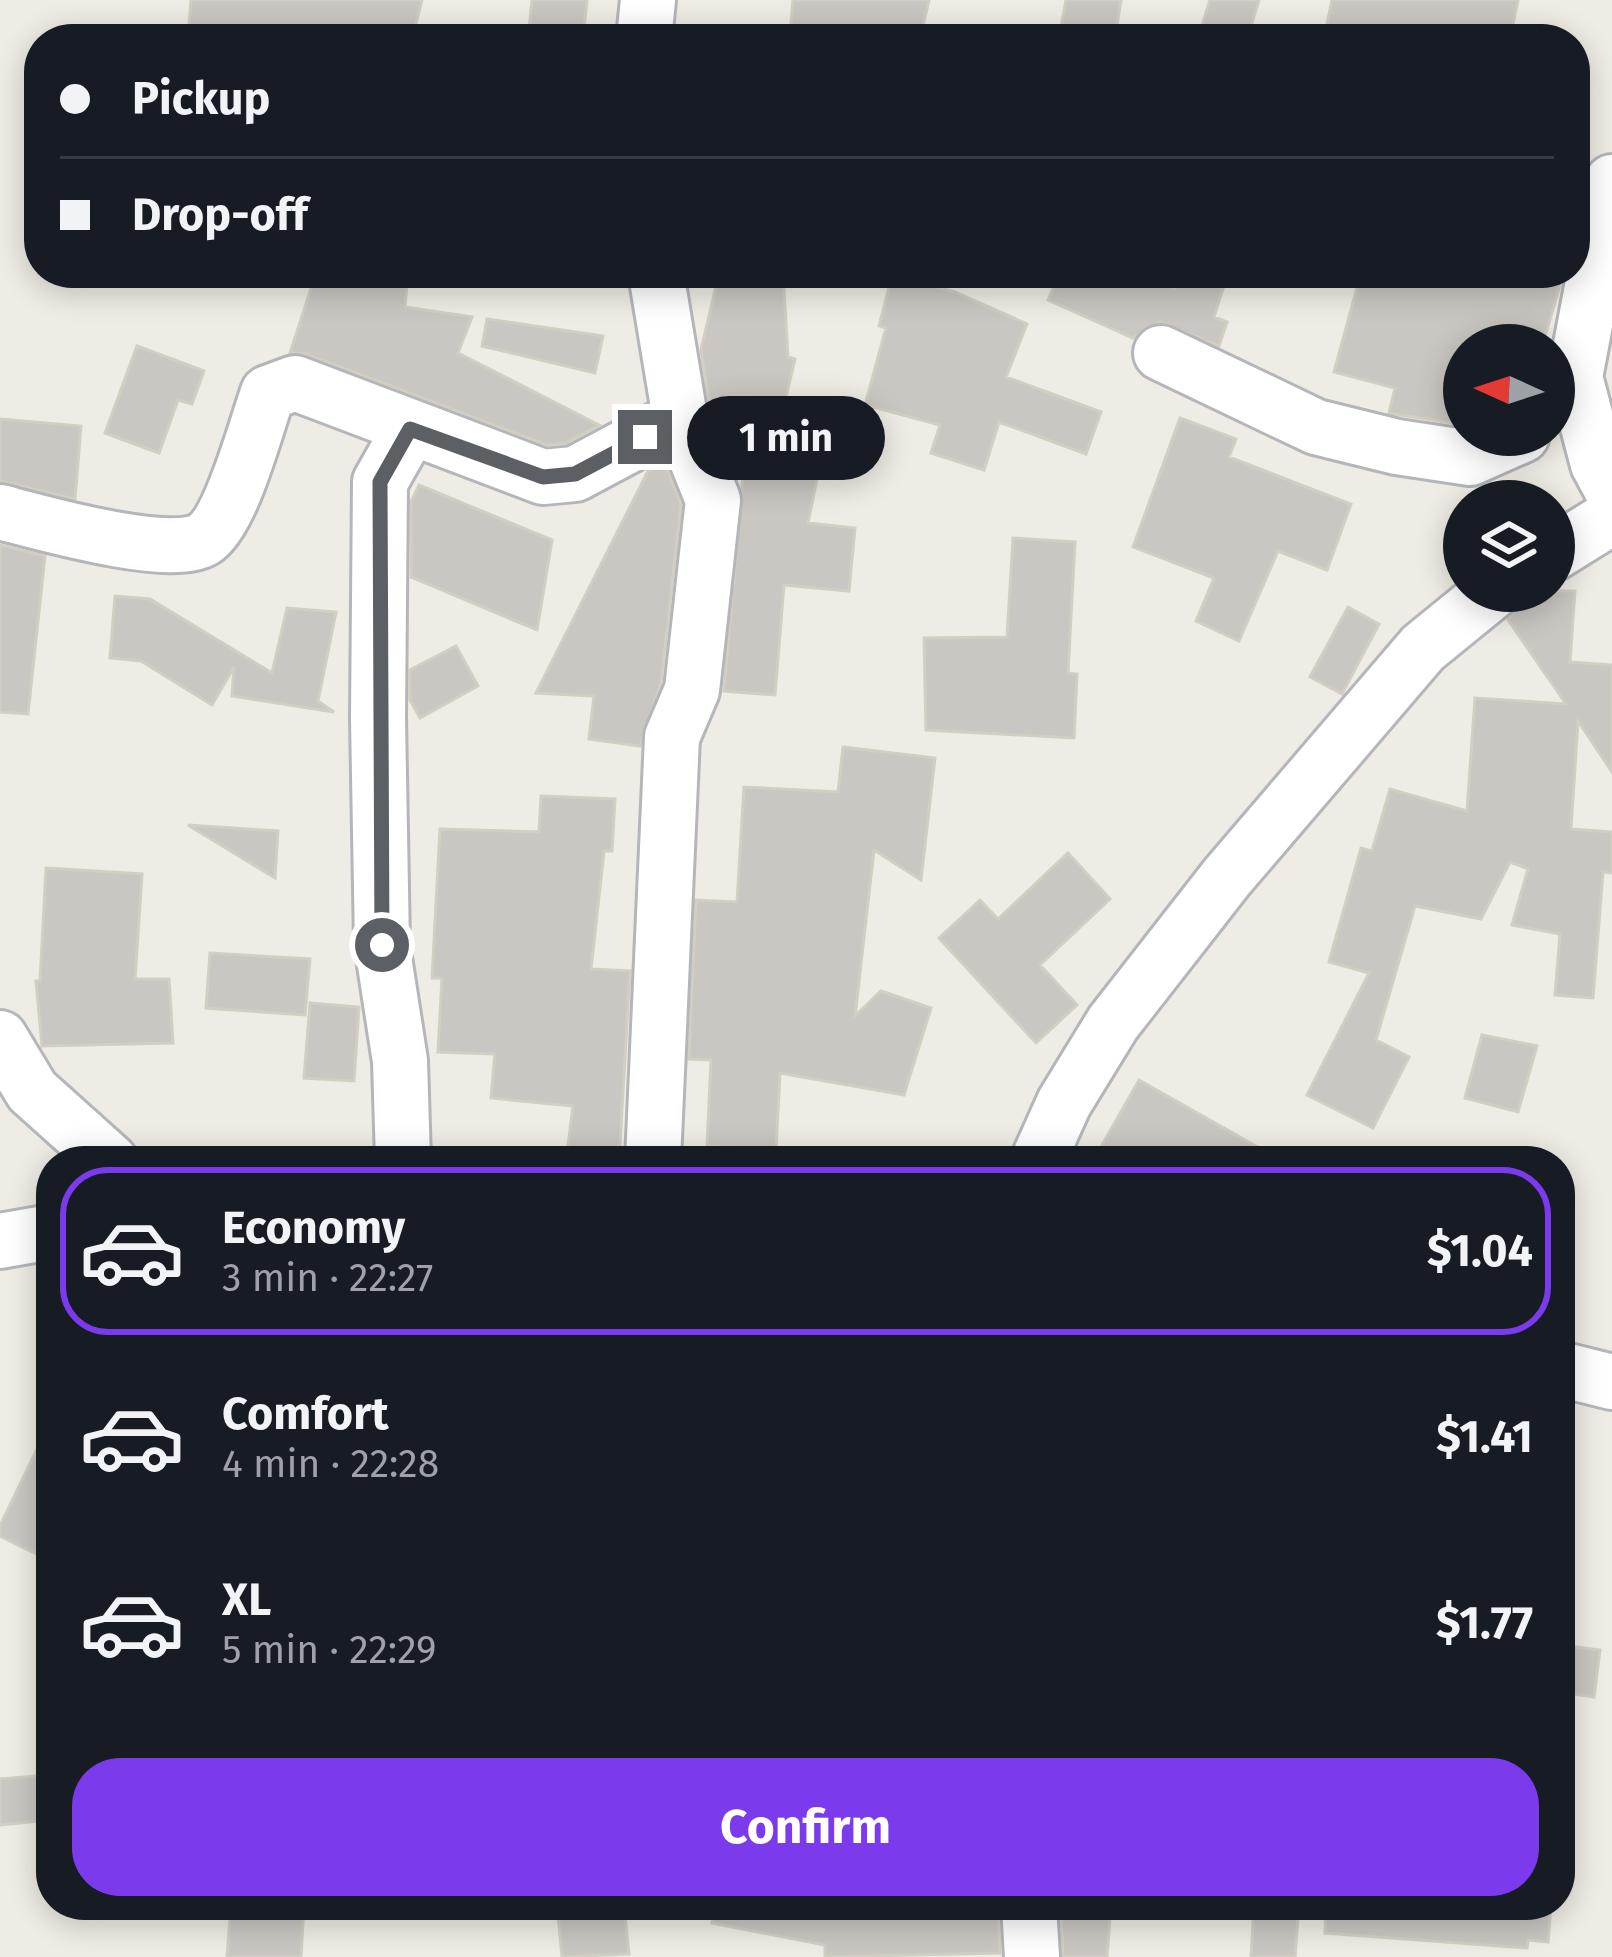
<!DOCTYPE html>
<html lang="en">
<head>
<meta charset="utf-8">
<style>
  :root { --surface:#171b24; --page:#20242c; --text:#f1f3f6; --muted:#9ea1a6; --line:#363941; --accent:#7c3aed }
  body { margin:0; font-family:"Fira Sans",sans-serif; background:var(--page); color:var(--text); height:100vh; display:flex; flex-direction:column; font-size:45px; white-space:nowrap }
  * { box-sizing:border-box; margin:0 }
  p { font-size:39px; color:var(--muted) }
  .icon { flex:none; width:66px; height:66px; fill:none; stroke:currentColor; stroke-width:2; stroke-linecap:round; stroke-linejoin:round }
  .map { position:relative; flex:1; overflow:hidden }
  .panel { position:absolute; left:36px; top:1146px; width:1539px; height:774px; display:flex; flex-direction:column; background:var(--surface); border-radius:48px; box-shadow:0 6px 30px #0003 }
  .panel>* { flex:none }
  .hud { position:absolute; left:24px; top:24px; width:1566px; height:264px; border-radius:48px; box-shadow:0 6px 30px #0003; display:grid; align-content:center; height:264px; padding:0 36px; background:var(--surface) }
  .needle { width:78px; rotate:273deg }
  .tools { position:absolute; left:1443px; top:324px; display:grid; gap:24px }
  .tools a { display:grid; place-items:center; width:132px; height:132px; border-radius:50%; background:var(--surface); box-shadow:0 6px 30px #0003; font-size:60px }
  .end { position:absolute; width:54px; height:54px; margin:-27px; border:15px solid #5c5f64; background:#fff; box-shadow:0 0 0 6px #fff }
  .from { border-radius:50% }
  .bubble { position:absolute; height:84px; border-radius:42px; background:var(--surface); box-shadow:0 6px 30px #0003; font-size:39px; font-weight:700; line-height:84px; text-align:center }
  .hud b { display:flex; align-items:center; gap:42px; height:114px; font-size:45px }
  .hud b+b { border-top:3px solid var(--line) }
  .hud i { width:30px; height:30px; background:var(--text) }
  ul { padding:21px 0 0; list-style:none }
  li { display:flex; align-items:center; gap:36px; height:168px; margin:0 24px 18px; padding:0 12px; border:6px solid transparent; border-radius:48px }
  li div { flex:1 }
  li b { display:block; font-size:45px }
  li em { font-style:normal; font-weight:700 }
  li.on { border-color:var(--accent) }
  li>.icon { width:108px; height:108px; stroke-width:1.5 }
  .action { display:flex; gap:24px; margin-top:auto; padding:24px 36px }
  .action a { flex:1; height:138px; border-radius:48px; background:var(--accent); color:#fff; font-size:48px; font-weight:700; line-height:138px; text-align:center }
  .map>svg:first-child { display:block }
  .building { fill:#cac6c1; stroke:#d2cec2; stroke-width:3 }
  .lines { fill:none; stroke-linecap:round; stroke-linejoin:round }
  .minor-casing { stroke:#b4b6ba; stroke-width:60 }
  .minor { stroke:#fff; stroke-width:54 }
  .route { stroke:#5c5f64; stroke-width:15 }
</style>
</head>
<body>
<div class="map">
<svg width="1612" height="1957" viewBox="0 0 1612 1957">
  <rect width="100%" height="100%" fill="#eeece4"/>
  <path class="building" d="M 191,0 L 422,0 L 412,39 L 188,39 Z
    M 532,0 L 587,0 L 583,39 L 528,39 Z
    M 793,0 L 929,0 L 920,39 L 790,34 Z
    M 1066,0 L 1121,0 L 1115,39 L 1059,39 Z
    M 1210,0 L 1259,0 L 1247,39 L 1198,39 Z
    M 1332,0 L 1518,0 L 1510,39 L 1324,39 Z
    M 316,273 L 408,273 L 405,307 L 472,317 L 458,353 L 599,425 L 566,443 L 547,445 L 306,354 L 290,353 Z
    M 719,273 L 783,273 L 788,357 L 795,359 L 781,418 L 709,401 L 701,350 Z
    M 1060,273 L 1139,273 L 1175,289 L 1181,273 L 1228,273 L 1214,317 L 1227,322 L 1219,346 L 1160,322 L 1133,338 L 1048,300 Z
    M 1361,273 L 1535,273 L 1560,285 L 1544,340 L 1517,327 L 1513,345 L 1464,345 L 1464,425 L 1389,413 L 1395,388 L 1334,372 Z
    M 892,276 L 955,292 L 1027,324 L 1006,377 L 1101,412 L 1086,454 L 999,422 L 984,470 L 931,453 L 940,425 L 865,405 L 886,328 L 879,326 Z
    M 487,319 L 603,336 L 595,373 L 482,346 Z
    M 137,346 L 204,371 L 192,404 L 178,400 L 159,453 L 105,433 Z
    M 1180,418 L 1236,439 L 1229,457 L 1351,504 L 1327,570 L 1278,551 L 1239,641 L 1196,621 L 1214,578 L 1133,547 Z
    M 0,419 L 81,426 L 75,499 L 0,481 Z
    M 745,453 L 819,469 L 808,523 L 855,528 L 849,591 L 784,585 L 775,695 L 724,691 Z
    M 664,462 L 681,504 L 661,682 L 640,746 L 589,739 L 594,696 L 536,693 L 648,471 Z
    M 419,485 L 552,540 L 537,630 L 411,577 L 411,502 Z
    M 1013,538 L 1075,542 L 1068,673 L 1077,674 L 1074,738 L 926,730 L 924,638 L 1007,637 Z
    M 0,545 L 45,556 L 28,714 L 0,712 Z
    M 1526,591 L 1575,591 L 1570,662 L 1612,665 L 1612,772 L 1578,721 L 1571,829 L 1612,832 L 1612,873 L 1603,872 L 1593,998 L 1555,995 L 1560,934 L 1512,925 L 1528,869 L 1510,862 L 1481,919 L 1415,906 L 1376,1040 L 1409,1057 L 1373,1128 L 1307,1095 L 1369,973 L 1329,962 L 1361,848 L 1372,851 L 1390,789 L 1467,811 L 1475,698 L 1566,704 L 1508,620 Z
    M 115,596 L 150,599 L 272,673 L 287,608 L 336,612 L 318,701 L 334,712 L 232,696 L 234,667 L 212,705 L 141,661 L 110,658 Z
    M 1348,607 L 1379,624 L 1342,694 L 1310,677 Z
    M 456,646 L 478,686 L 420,718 L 410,700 L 410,670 Z
    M 843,747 L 935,758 L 921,880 L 874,850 L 855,1016 L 881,991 L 931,1008 L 904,1095 L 780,1073 L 776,1149 L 707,1146 L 711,1060 L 689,1059 L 696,900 L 737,902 L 744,787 L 838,792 Z
    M 541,796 L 615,799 L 612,851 L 604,851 L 591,969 L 630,971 L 619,1161 L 566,1161 L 573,1106 L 491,1098 L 495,1054 L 438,1052 L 442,978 L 432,978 L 440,829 L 539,832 Z
    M 188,825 L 278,831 L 275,878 Z
    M 1068,853 L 1110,899 L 1040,965 L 1077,1005 L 1036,1043 L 939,938 L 980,900 L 998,919 Z
    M 46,868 L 142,874 L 135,979 L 169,979 L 173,1043 L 42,1046 L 36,981 L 40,981 Z
    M 210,953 L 310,959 L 305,1015 L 206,1008 Z
    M 310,1003 L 359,1007 L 354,1081 L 304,1078 Z
    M 1482,1035 L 1537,1046 L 1518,1112 L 1465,1098 Z
    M 1139,1080 L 1282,1161 L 1093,1161 Z
    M 51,1420 L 51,1561 L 0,1536 L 0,1526 Z
    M 1560,1645 L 1600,1650 L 1594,1697 L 1560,1692 Z
    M 47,1775 L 50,1820 L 0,1825 L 0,1779 Z
    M 231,1905 L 304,1905 L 301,1957 L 227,1957 Z
    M 557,1905 L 624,1905 L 629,1954 L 562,1957 Z
    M 714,1905 L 998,1905 L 1000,1953 L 825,1957 L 825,1945 L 712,1923 Z
    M 1061,1905 L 1111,1905 L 1107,1957 L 1063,1957 Z
    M 1254,1905 L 1299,1905 L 1295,1957 L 1251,1957 Z
    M 1326,1905 L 1551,1905 L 1548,1942 L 1528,1940 L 1527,1948 L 1325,1933 Z"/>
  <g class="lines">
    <defs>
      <path id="minor" d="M 644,39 L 648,0
        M 1612,182 L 1575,377 L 1598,464 L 1612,490
        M 1161,353 L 1316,427 L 1397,447 L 1470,458 L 1522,435
        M 0,512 C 39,522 171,560 204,539 C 232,521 256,426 268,393 L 295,383 L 543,477 L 575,474 L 680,418
        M 1554,553 L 1612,517
        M 0,1038 L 32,1091 L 110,1161
        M 403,1161 L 400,1061 L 382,945 L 378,718 L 380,482 L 410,429
        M 653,1161 L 672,737 L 692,690 L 713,500 L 680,418 L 656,273
        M 1038,1161 L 1064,1103 L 1113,1023 L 1227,877 L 1423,648 L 1493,591
        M 0,1241 L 51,1232
        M 1560,1369 L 1612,1382
        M 1029,1905 L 1032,1957"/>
    </defs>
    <use href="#minor" class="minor-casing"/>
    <use href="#minor" class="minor"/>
  </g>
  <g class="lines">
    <path class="route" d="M 382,945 L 380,482 L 410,429 L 543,477 L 575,474 L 645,437"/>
  </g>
</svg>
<div class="tools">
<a><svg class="needle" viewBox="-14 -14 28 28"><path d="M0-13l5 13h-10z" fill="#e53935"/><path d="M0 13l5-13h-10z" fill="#9ea1a6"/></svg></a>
<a><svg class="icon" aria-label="layers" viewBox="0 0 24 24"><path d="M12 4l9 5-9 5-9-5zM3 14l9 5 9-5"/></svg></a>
</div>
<i class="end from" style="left:382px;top:945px"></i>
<i class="end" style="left:645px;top:437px"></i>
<div class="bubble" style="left:687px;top:396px;width:198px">1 min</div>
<div class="hud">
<b><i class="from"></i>Pickup</b>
<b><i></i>Drop-off</b>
</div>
<section class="panel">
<ul>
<li class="on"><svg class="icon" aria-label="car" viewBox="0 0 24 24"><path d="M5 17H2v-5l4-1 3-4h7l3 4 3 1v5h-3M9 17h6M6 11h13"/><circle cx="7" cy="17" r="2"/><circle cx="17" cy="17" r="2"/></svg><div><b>Economy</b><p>3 min · 22:27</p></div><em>$1.04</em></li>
<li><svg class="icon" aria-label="car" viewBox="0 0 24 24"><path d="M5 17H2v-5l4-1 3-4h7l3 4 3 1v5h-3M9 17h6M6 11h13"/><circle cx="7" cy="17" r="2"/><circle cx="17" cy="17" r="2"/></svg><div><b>Comfort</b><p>4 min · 22:28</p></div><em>$1.41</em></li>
<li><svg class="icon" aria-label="car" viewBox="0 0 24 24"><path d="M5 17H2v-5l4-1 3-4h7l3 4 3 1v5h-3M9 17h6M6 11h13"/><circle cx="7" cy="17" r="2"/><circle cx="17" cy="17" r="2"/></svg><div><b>XL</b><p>5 min · 22:29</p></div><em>$1.77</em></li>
</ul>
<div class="action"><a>Confirm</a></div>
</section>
</div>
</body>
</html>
